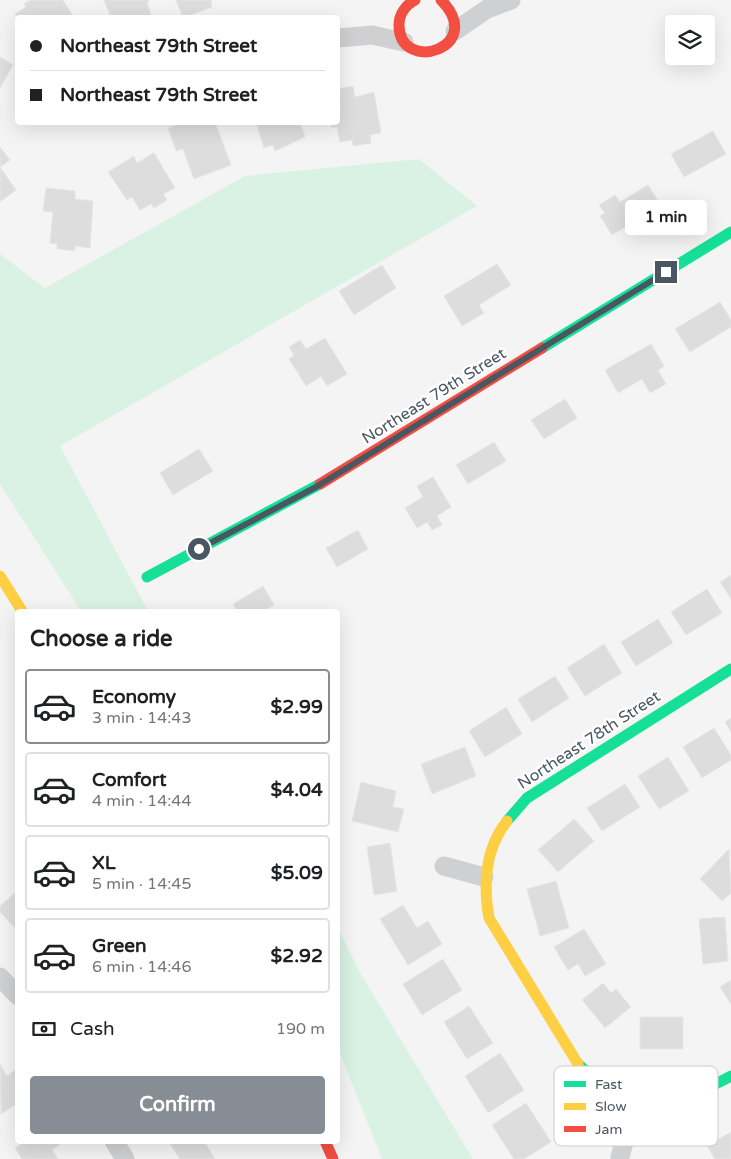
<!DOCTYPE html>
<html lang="en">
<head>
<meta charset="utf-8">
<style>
  :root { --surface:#fff; --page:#f6f6f6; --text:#202124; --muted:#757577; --line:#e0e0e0; --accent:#868d94 }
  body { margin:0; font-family:"Varela Round",sans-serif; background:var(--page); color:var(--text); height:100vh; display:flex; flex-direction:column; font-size:19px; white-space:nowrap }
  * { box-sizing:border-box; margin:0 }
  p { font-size:16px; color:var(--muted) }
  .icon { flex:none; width:28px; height:28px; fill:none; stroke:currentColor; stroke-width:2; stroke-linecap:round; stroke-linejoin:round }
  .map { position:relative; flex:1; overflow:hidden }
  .drawer { position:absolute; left:15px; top:609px; width:325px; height:535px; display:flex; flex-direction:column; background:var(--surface); border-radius:5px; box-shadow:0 5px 20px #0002 }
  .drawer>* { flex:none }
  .guide { position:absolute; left:15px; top:15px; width:325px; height:110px; border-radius:5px; box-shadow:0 5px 20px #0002; display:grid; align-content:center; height:110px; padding:0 15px; background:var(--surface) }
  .fabs { position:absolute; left:665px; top:15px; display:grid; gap:10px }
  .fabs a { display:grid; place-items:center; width:50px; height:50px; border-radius:5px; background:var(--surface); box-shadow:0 5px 20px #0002; font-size:25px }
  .end { position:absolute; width:22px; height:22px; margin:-11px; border:6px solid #4a5661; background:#fff; box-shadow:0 0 0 2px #fff }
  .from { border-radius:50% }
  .bubble { position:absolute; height:35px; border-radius:5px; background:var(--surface); box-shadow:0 5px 20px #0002; font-size:16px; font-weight:800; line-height:35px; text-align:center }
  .guide b { display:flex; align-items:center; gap:18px; height:48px; font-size:19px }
  .guide b+b { border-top:1px solid var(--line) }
  .guide i { width:12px; height:12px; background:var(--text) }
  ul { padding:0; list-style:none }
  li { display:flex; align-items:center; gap:15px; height:75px; margin:0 10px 8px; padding:0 5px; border:2px solid var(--line); border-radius:5px }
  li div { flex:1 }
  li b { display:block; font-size:19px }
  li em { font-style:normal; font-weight:800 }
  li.active { border-color:var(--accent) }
  li>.icon { width:45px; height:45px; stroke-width:1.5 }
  h2 { padding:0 15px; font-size:22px; line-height:60px }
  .pay { display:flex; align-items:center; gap:12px; height:55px; padding:0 15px; font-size:19px }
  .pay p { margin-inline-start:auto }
  .button { display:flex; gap:10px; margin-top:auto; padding:10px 15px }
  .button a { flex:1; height:58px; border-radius:5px; background:var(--accent); color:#fff; font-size:20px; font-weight:800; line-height:58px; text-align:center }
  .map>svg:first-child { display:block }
  .green { fill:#d9f2e3 }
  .building { fill:#ddddde; stroke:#e5e6e7 }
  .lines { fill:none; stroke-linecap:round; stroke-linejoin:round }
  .street { stroke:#ced0d2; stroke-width:19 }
  .fast { stroke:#16e098; stroke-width:11 }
  .slow { stroke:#ffcf43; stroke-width:11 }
  .jam { stroke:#f24e42; stroke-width:11 }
  .route { stroke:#4a5661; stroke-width:6 }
  .labels { text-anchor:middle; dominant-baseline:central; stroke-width:5; stroke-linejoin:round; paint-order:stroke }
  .street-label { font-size:16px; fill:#4a5661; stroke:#fff }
  .key { fill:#fff; stroke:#c9ccd0; stroke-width:1 }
  .key-label { font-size:14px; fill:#4a5661 }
</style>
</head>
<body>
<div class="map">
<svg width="731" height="1159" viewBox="0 0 731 1159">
  <rect width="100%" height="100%" fill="#f4f4f4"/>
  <path class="green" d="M 419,159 L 477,206 L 60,446 L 148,611 L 81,611 L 0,484 L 0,254 L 45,288 L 245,176 Z
    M 338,928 L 359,971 L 473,1159 L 382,1159 L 338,1048 Z"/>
  <path class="building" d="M 31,0 L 63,0 L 74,18 L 18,18 L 15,14 L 26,7 L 24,4 Z
    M 104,0 L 150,0 L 147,3 L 152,18 L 111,18 Z
    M 176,0 L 211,0 L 212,7 L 183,18 Z
    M 0,57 L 13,65 L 0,88 Z
    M 353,86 L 355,97 L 374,92 L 381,133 L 370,135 L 371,143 L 353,146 L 352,140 L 340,142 L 337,127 L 332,128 L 331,122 L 338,122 L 338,89 Z
    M 183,122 L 215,122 L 231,165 L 194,179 L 183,149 L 176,151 L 168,128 Z
    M 256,122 L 300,122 L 305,137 L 275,151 L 273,145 L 264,148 Z
    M 713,131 L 726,154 L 684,177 L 671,154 Z
    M 0,147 L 10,160 L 0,167 Z
    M 154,153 L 175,188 L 163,194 L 167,200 L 154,208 L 151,204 L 140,210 L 132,197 L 127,200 L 108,172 L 134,156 L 137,163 Z
    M 0,167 L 16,190 L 0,202 Z
    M 648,185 L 661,205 L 612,235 L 600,216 L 605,213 L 599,205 L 615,195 L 620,202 Z
    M 46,188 L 75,191 L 75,199 L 93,201 L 90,248 L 75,246 L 75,251 L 57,249 L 57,244 L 50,243 L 53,212 L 43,211 Z
    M 497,264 L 511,285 L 479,305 L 484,313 L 462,326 L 444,296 Z
    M 382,265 L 396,288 L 354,315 L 339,291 Z
    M 720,302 L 731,320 L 731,327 L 690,352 L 675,329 Z
    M 325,338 L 347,374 L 327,386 L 321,376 L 306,386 L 289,359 L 294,355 L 289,347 L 300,340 L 306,349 Z
    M 651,344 L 664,366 L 658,370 L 666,384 L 650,393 L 642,379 L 618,393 L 605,370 Z
    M 565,399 L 577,418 L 544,439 L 531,420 Z
    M 494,442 L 506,461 L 468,484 L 456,465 Z
    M 199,449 L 213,471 L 173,495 L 160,473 Z
    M 433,477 L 451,507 L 437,516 L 442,525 L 432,530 L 427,522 L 417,528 L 405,508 L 423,497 L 417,486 Z
    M 358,530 L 368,549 L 337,567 L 326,548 Z
    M 731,575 L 731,599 L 720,582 Z
    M 263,586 L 274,605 L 264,611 L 237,611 L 233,604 Z
    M 707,589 L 722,613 L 686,635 L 671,612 Z
    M 658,619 L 673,643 L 636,666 L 621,642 Z
    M 604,644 L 622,673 L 585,696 L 567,668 Z
    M 555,676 L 569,698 L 532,722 L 518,699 Z
    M 506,707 L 522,734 L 485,757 L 469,731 Z
    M 731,718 L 731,732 L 725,722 Z
    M 714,728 L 731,755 L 731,760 L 702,778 L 683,747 Z
    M 465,747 L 476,776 L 432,794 L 421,764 Z
    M 668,757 L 689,791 L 659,809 L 638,776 Z
    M 361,782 L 396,791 L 393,807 L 404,809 L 398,832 L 352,821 Z
    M 625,784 L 640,807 L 602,831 L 587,808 Z
    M 574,819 L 594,841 L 558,872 L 538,850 Z
    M 390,843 L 397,891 L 374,895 L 367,847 Z
    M 729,849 L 731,893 L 722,901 L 700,879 Z
    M 556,881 L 569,928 L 540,936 L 527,889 Z
    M 18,890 L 18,931 L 0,912 L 0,906 Z
    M 403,905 L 417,928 L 428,921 L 442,944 L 408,965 L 380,919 Z
    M 725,917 L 728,961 L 703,964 L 699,919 Z
    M 584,929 L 606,964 L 585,976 L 578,964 L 568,970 L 554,947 Z
    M 443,959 L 462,990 L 422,1015 L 403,984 Z
    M 731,980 L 731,1004 L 720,987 Z
    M 603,983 L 611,993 L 616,989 L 631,1007 L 605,1028 L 582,1000 Z
    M 469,1006 L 493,1043 L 467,1059 L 444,1022 Z
    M 640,1017 L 683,1017 L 683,1049 L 640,1049 Z
    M 500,1053 L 524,1090 L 488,1113 L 465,1076 Z
    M 0,1064 L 7,1076 L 16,1069 L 18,1071 L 18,1103 L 1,1114 Z
    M 526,1103 L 551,1142 L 524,1159 L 514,1159 L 492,1125 Z
    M 731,1132 L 731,1159 L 715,1159 L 707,1146 Z
    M 25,1141 L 63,1141 L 63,1142 L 52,1150 L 58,1159 L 22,1159 L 15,1148 Z
    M 168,1141 L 204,1141 L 215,1159 L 180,1159 Z"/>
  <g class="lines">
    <path class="street" d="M 455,31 L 487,9 L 511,0
      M 338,38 L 372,35 L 404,42
      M 444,866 L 484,877
      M 0,977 L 18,996
      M 114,1141 L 125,1159
      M 620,1157 L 636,1099"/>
    <path class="fast" d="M 542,348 L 731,232
      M 147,577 L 320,484
      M 507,821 L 527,798 L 731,669
      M 578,1064 C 626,1112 675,1107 731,1076"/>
    <path class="slow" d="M 0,576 L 22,611
      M 507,821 C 485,849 483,884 489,918 L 578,1064"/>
    <path class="jam" d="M 415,0 C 406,5 399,14 399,25 C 399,75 488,48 441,0
      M 320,484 L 542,348
      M 325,1141 L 333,1159"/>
  </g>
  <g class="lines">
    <path class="route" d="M 199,549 L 316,487 L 666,272"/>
  </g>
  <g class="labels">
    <g class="street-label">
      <text transform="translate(434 396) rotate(-32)">Northeast 79th Street</text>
      <text transform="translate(589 740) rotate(-33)">Northeast 78th Street</text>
    </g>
  </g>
  <rect x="554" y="1066" width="164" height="80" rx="8" class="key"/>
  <rect x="564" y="1081" width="22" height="6" fill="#16e098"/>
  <rect x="564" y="1103" width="22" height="7" fill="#ffcf43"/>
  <rect x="564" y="1126" width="22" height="6" fill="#f24e42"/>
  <g class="key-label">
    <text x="595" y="1089">Fast</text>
    <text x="595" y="1111">Slow</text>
    <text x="595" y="1134">Jam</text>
  </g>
</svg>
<div class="fabs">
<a><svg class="icon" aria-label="layers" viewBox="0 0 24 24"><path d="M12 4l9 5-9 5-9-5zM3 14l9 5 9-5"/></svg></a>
</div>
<i class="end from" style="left:199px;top:549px"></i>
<i class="end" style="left:666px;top:272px"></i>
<div class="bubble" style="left:625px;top:200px;width:82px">1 min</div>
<div class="guide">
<b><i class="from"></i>Northeast 79th Street</b>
<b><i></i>Northeast 79th Street</b>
</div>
<section class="drawer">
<h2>Choose a ride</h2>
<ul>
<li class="active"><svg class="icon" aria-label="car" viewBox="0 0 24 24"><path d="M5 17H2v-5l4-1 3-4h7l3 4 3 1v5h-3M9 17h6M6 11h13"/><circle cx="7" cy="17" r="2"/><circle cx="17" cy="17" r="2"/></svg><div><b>Economy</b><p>3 min · 14:43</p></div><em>$2.99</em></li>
<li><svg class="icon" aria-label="car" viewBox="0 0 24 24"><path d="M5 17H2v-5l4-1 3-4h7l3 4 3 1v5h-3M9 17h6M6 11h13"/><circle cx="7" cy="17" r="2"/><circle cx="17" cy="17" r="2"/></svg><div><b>Comfort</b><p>4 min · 14:44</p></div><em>$4.04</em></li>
<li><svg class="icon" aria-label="car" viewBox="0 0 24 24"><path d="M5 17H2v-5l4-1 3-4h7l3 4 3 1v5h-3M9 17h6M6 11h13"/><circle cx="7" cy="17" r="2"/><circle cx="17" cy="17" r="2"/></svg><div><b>XL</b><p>5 min · 14:45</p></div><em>$5.09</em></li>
<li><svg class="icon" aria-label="car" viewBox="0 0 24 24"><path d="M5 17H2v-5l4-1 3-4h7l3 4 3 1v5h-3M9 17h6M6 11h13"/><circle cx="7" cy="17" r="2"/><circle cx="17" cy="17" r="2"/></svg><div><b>Green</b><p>6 min · 14:46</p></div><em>$2.92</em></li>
</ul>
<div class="pay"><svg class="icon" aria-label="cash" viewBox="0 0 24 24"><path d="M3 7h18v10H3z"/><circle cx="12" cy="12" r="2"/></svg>Cash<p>190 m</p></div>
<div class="button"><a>Confirm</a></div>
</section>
</div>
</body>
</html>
